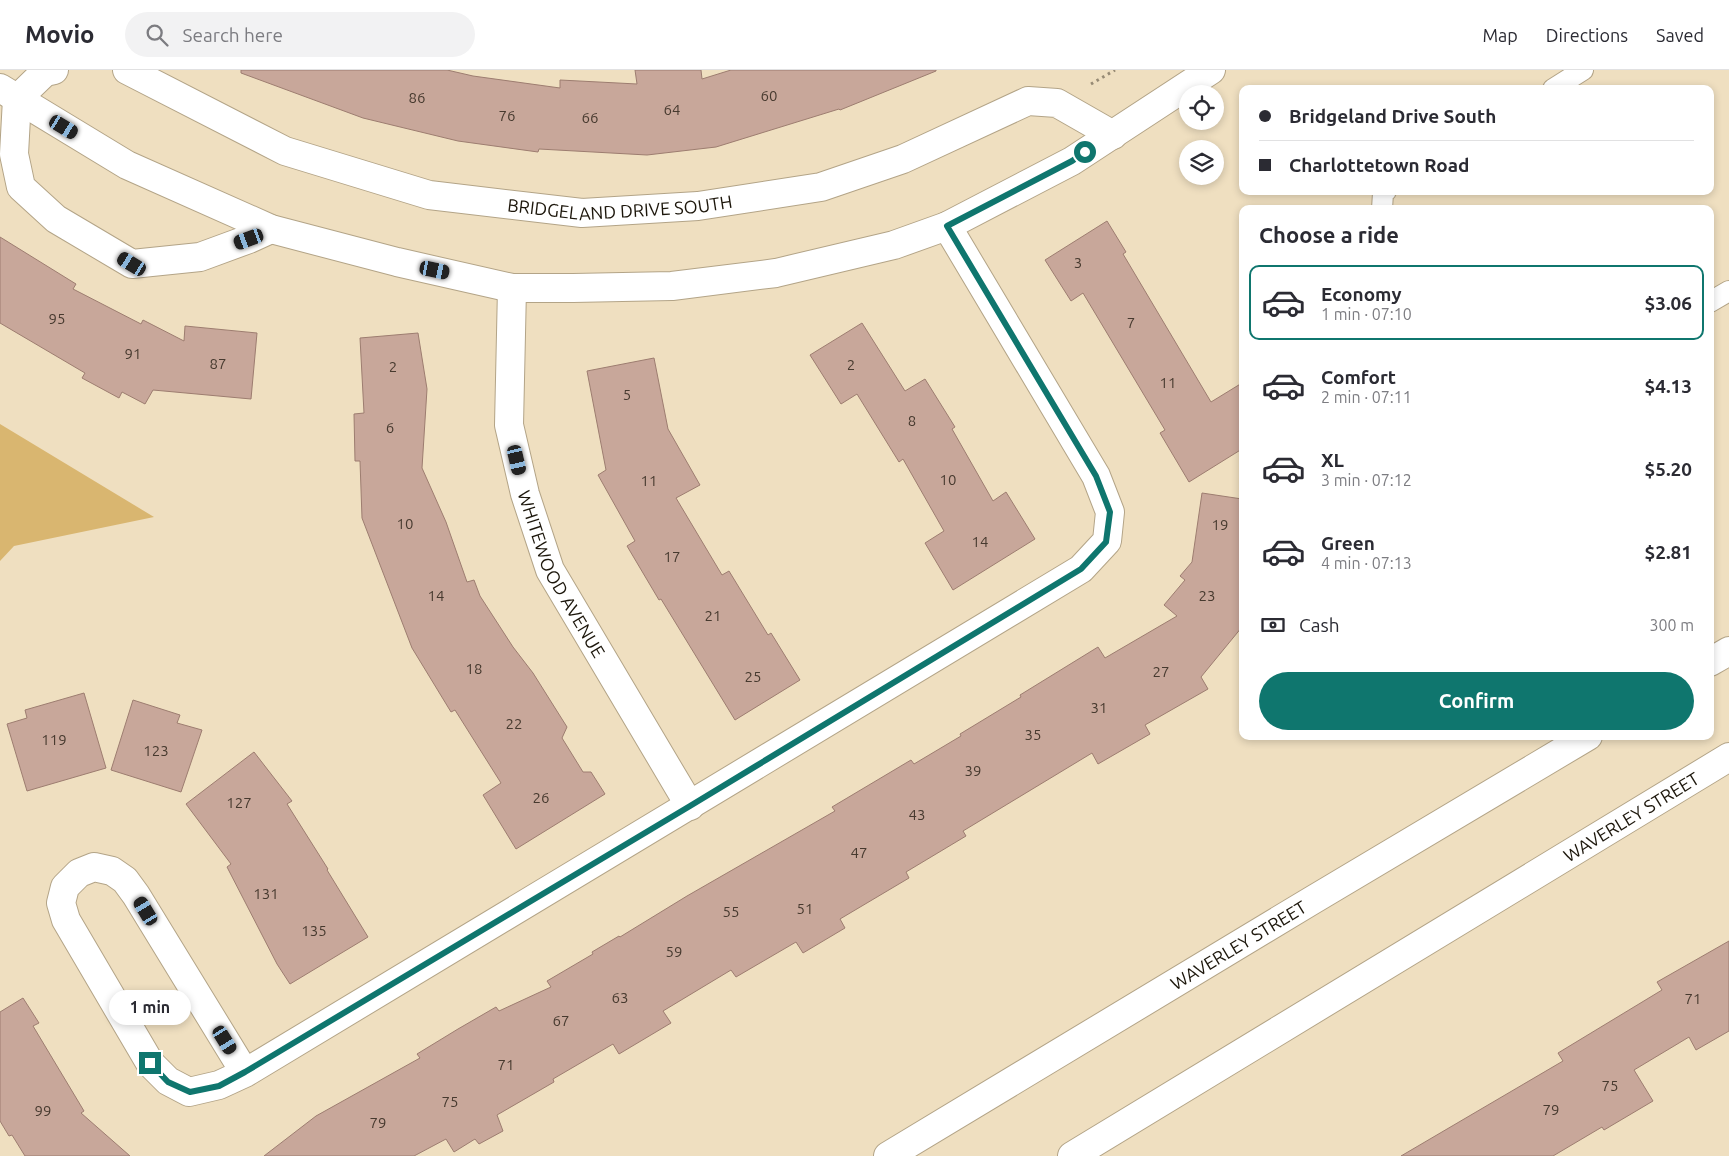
<!DOCTYPE html>
<html lang="en">
<head>
<meta charset="utf-8">
<style>
  :root { --surface:#fff; --page:#f2f2f3; --text:#2b2b33; --muted:#7c7c81; --line:#e1e1e2; --accent:#0f766e }
  body { margin:0; font-family:Ubuntu,sans-serif; background:var(--page); color:var(--text); height:100vh; display:flex; flex-direction:column; font-size:19px; white-space:nowrap }
  * { box-sizing:border-box; margin:0 }
  p { font-size:16px; color:var(--muted) }
  .icon { flex:none; width:28px; height:28px; fill:none; stroke:currentColor; stroke-width:2; stroke-linecap:round; stroke-linejoin:round }
  .map { position:relative; flex:1; overflow:hidden }
  .sheet { position:absolute; left:1239px; top:135px; width:475px; height:535px; display:flex; flex-direction:column; background:var(--surface); border-radius:10px; box-shadow:0 2px 8px #0003 }
  .sheet>* { flex:none }
  .hud { position:absolute; left:1239px; top:15px; width:475px; height:110px; border-radius:10px; box-shadow:0 2px 8px #0003; display:grid; align-content:center; height:110px; padding:0 20px; background:var(--surface) }
  .buttons { position:absolute; left:1179px; top:15px; display:grid; gap:10px }
  .buttons a { display:grid; place-items:center; width:45px; height:45px; border-radius:50%; background:var(--surface); box-shadow:0 2px 8px #0003; font-size:25px }
  .end { position:absolute; width:22px; height:22px; margin:-11px; border:6px solid #0f766e; background:#fff; box-shadow:0 0 0 2px #fff }
  .from { border-radius:50% }
  .bubble { position:absolute; height:35px; border-radius:18px; background:var(--surface); box-shadow:0 2px 8px #0003; font-size:16px; font-weight:600; line-height:35px; text-align:center }
  .car { position:absolute; width:15px; height:30px; margin:-15px -8px; border-radius:6px; box-shadow:0 0 4px 1px #0007; background:linear-gradient(#222 24%,#8ab4d8 0 40%,#222 0 76%,#8ab4d8 0 86%,#222 0) }
  .hud b { display:flex; align-items:center; gap:18px; height:48px; font-size:19px }
  .hud b+b { border-top:1px solid var(--line) }
  .hud i { width:12px; height:12px; background:var(--text) }
  ul { padding:0; list-style:none }
  li { display:flex; align-items:center; gap:15px; height:75px; margin:0 10px 8px; padding:0 10px; border:2px solid transparent; border-radius:10px }
  li div { flex:1 }
  li b { display:block; font-size:19px }
  li em { font-style:normal; font-weight:600 }
  li.on { border-color:var(--accent) }
  li>.icon { width:45px; height:45px; stroke-width:1.5 }
  h2 { padding:0 20px; font-size:22px; line-height:60px }
  .pay { display:flex; align-items:center; gap:12px; height:55px; padding:0 20px; font-size:19px }
  .pay p { margin-inline-start:auto }
  .cta { display:flex; gap:10px; margin-top:auto; padding:10px 20px }
  .cta a { flex:1; height:58px; border-radius:30px; background:var(--accent); color:#fff; font-size:20px; font-weight:600; line-height:58px; text-align:center }
  header { display:flex; align-items:center; gap:30px; box-sizing:border-box; height:70px; padding:0 25px; background:var(--surface); border-bottom:1px solid var(--line) }
  header strong { font-size:24px }
  nav { display:flex; gap:28px; margin-inline-start:auto; font-size:18px }
  .search { width:350px; height:45px; background:var(--page); display:flex; align-items:center; gap:12px; box-sizing:border-box; padding:0 18px; border-radius:28px; color:var(--muted); font-size:19px }
  .map>svg:first-child { display:block }
  .green { fill:#d9b670 }
  .building { fill:#c8a79a; stroke:#9d7d70 }
  .lines { fill:none; stroke-linecap:round; stroke-linejoin:round }
  .service-casing { stroke:#b3a487; stroke-width:22 }
  .minor-casing { stroke:#b3a487; stroke-width:30 }
  .tertiary-casing { stroke:#b3a487; stroke-width:30 }
  .secondary-casing { stroke:#b3a487; stroke-width:30 }
  .path { stroke:#968a74; stroke-width:3; stroke-dasharray:2.5 4; stroke-linecap:butt }
  .service { stroke:#fff; stroke-width:20 }
  .minor { stroke:#fff; stroke-width:28 }
  .tertiary { stroke:#fff; stroke-width:28 }
  .secondary { stroke:#fff; stroke-width:28 }
  .route { stroke:#0f766e; stroke-width:6 }
  .labels { text-anchor:middle; dominant-baseline:central; stroke-width:4; stroke-linejoin:round; paint-order:stroke }
  .number-label { font-size:15px; fill:#473a2f }
  .street-label { font-size:18px; fill:#1c160b; stroke:#efdfc0 }
</style>
</head>
<body>
<header>
<strong>Movio</strong>
<div class="search"><svg class="icon" aria-label="search" viewBox="0 0 24 24"><circle cx="10" cy="10" r="6"/><path d="M15 15l6 6"/></svg>Search here</div>
<nav><a>Map</a><a>Directions</a><a>Saved</a></nav>
</header>
<div class="map">
<svg width="1729" height="1086" viewBox="0 0 1729 1086">
  <rect width="100%" height="100%" fill="#efdfc0"/>
  <path class="green" d="M 0,354 L 154,447 L 14,476 L 0,491 Z"/>
  <path class="building" d="M 241,0 L 447,0 L 473,6 L 560,18 L 560,10 L 637,14 L 635,0 L 701,0 L 702,9 L 731,0 L 936,0 L 936,1 L 840,40 L 839,39 L 716,77 L 647,85 L 539,79 L 538,82 L 458,71 L 363,48 L 241,3 Z
    M 1107,151 L 1126,182 L 1123,184 L 1211,332 L 1242,313 L 1242,379 L 1189,412 L 1160,363 L 1165,360 L 1083,223 L 1071,231 L 1045,190 Z
    M 0,167 L 76,214 L 73,219 L 141,254 L 143,250 L 184,271 L 185,256 L 257,263 L 251,329 L 153,320 L 145,334 L 122,322 L 119,328 L 82,308 L 85,303 L 0,253 Z
    M 862,253 L 905,321 L 925,309 L 955,357 L 952,359 L 993,431 L 1006,422 L 1035,469 L 953,520 L 925,473 L 944,461 L 903,389 L 899,392 L 857,324 L 841,334 L 810,285 Z
    M 418,263 L 427,319 L 422,398 L 446,452 L 467,512 L 474,510 L 480,526 L 513,577 L 533,603 L 567,657 L 562,668 L 583,702 L 591,702 L 605,724 L 516,779 L 483,725 L 501,713 L 455,640 L 451,642 L 412,578 L 362,448 L 360,391 L 355,391 L 354,344 L 364,343 L 360,268 Z
    M 654,288 L 668,359 L 700,415 L 676,428 L 722,505 L 729,501 L 768,565 L 771,563 L 800,610 L 735,650 L 661,529 L 659,530 L 627,476 L 635,471 L 598,405 L 606,400 L 587,301 Z
    M 1202,423 L 1242,429 L 1242,557 L 1201,607 L 1208,619 L 1145,655 L 1150,664 L 1098,694 L 1092,683 L 963,761 L 966,766 L 906,802 L 909,808 L 840,849 L 845,858 L 803,883 L 796,872 L 736,907 L 731,900 L 663,941 L 671,953 L 619,984 L 613,974 L 553,1009 L 554,1012 L 497,1045 L 503,1061 L 479,1074 L 475,1069 L 454,1082 L 446,1069 L 414,1086 L 264,1086 L 316,1046 L 420,988 L 417,984 L 458,959 L 496,937 L 499,941 L 551,917 L 547,911 L 593,884 L 592,882 L 619,866 L 620,867 L 687,826 L 835,741 L 832,737 L 911,690 L 914,694 L 961,666 L 960,664 L 1021,627 L 1020,625 L 1098,577 L 1105,588 L 1177,546 L 1164,535 L 1185,510 L 1180,506 L 1192,492 Z
    M 84,623 L 106,698 L 27,721 L 7,654 L 27,648 L 25,640 Z
    M 133,630 L 180,645 L 177,653 L 202,660 L 181,722 L 111,700 Z
    M 254,682 L 292,731 L 287,734 L 328,799 L 327,800 L 368,867 L 290,914 L 277,894 L 227,797 L 231,794 L 186,734 Z
    M 1729,871 L 1729,961 L 1696,980 L 1689,967 L 1634,1000 L 1653,1031 L 1604,1060 L 1602,1057 L 1553,1086 L 1401,1086 L 1563,991 L 1558,983 L 1662,920 L 1657,912 Z
    M 23,928 L 39,953 L 33,956 L 84,1041 L 81,1043 L 130,1086 L 25,1086 L 12,1065 L 9,1066 L 0,1051 L 0,942 Z"/>
  <g class="lines">
    <defs>
      <path id="service" d="M 1553,19 L 1583,0
        M 1382,139 L 1383,123 L 1386,121
        M 1710,232 L 1729,221"/>
      <g id="minor">
        <path d="M 54,0 L 45,2 L 17,29 L 14,84 L 21,117 L 56,149 L 132,194 L 200,187 L 249,169 L 271,159"/>
        <path id="s1" d="M 127,0 L 285,81 L 429,125 L 582,143 L 698,136 L 821,117 L 903,89 L 1028,31 L 1057,33 L 1113,65"/>
        <path id="s2" d="M 512,218 L 509,355 L 525,424 L 550,500 L 690,736"/>
        <path d="M 245,1003 L 136,825 L 125,810 L 112,801 L 94,797 L 79,803 L 65,817 L 61,833 L 66,850 L 150,993 L 168,1011 L 189,1022 L 219,1015 L 245,1003 L 1081,499 L 1107,471 L 1110,442 L 1096,406 L 947,156"/>
      </g>
      <path id="tertiary" d="M 0,18 L 127,95 L 271,159 L 397,192 L 512,218 L 573,218 L 672,216 L 776,203 L 894,175 L 947,156 L 1072,91 L 1211,0"/>
      <g id="secondary">
        <path d="M 1710,592 L 1729,581"/>
        <path id="s3" d="M 888,1086 L 1311,831 L 1588,666"/>
        <path id="s4" d="M 1072,1086 L 1729,687"/>
      </g>
    </defs>
    <use href="#service" class="service-casing"/>
    <use href="#minor" class="minor-casing"/>
    <use href="#tertiary" class="tertiary-casing"/>
    <use href="#secondary" class="secondary-casing"/>
    <path class="path" d="M 1091,14 L 1115,0"/>
    <use href="#service" class="service"/>
    <use href="#minor" class="minor"/>
    <use href="#tertiary" class="tertiary"/>
    <use href="#secondary" class="secondary"/>
  </g>
  <g class="lines">
    <path class="route" d="M 150,993 L 168,1012 L 190,1022 L 219,1016 L 245,1002 L 690,736 L 1081,499 L 1106,472 L 1110,442 L 1096,406 L 947,156 L 1072,91 L 1085,82"/>
  </g>
  <g class="labels">
    <g class="number-label">
      <text x="769" y="25">60</text>
      <text x="417" y="27">86</text>
      <text x="672" y="39">64</text>
      <text x="507" y="45">76</text>
      <text x="590" y="47">66</text>
      <text x="1078" y="192">3</text>
      <text x="57" y="248">95</text>
      <text x="1131" y="252">7</text>
      <text x="133" y="283">91</text>
      <text x="218" y="293">87</text>
      <text x="851" y="294">2</text>
      <text x="393" y="296">2</text>
      <text x="1168" y="312">11</text>
      <text x="627" y="324">5</text>
      <text x="912" y="350">8</text>
      <text x="390" y="357">6</text>
      <text x="948" y="409">10</text>
      <text x="649" y="410">11</text>
      <text x="405" y="453">10</text>
      <text x="1220" y="454">19</text>
      <text x="980" y="471">14</text>
      <text x="672" y="486">17</text>
      <text x="436" y="525">14</text>
      <text x="1207" y="525">23</text>
      <text x="713" y="545">21</text>
      <text x="474" y="598">18</text>
      <text x="1161" y="601">27</text>
      <text x="753" y="606">25</text>
      <text x="1099" y="637">31</text>
      <text x="514" y="653">22</text>
      <text x="1033" y="664">35</text>
      <text x="54" y="669">119</text>
      <text x="156" y="680">123</text>
      <text x="973" y="700">39</text>
      <text x="541" y="727">26</text>
      <text x="239" y="732">127</text>
      <text x="917" y="744">43</text>
      <text x="859" y="782">47</text>
      <text x="266" y="823">131</text>
      <text x="805" y="838">51</text>
      <text x="731" y="841">55</text>
      <text x="314" y="860">135</text>
      <text x="674" y="881">59</text>
      <text x="620" y="927">63</text>
      <text x="1693" y="928">71</text>
      <text x="561" y="950">67</text>
      <text x="506" y="994">71</text>
      <text x="1610" y="1015">75</text>
      <text x="450" y="1031">75</text>
      <text x="1551" y="1039">79</text>
      <text x="43" y="1040">99</text>
      <text x="378" y="1052">79</text>
    </g>
    <g class="street-label">
      <text stroke="none"><textPath href="#s1" startOffset="520">BRIDGELAND DRIVE SOUTH</textPath></text>
      <text stroke="none"><textPath href="#s2" startOffset="296">WHITEWOOD AVENUE</textPath></text>
      <text stroke="none"><textPath href="#s4" startOffset="654">WAVERLEY STREET</textPath></text>
      <text stroke="none"><textPath href="#s3" startOffset="409">WAVERLEY STREET</textPath></text>
    </g>
  </g>
</svg>
<div class="buttons">
<a><svg class="icon" aria-label="locate" viewBox="0 0 24 24"><circle cx="12" cy="12" r="6"/><path d="M12 2v4M12 18v4M2 12h4M18 12h4"/></svg></a>
<a><svg class="icon" aria-label="layers" viewBox="0 0 24 24"><path d="M12 4l9 5-9 5-9-5zM3 14l9 5 9-5"/></svg></a>
</div>
<i class="end from" style="left:1085px;top:82px"></i>
<i class="end" style="left:150px;top:993px"></i>
<div class="bubble" style="left:109px;top:920px;width:82px">1 min</div>
<i class="car" style="left:64px;top:57px;rotate:121deg"></i>
<i class="car" style="left:249px;top:169px;rotate:250deg"></i>
<i class="car" style="left:132px;top:194px;rotate:301deg"></i>
<i class="car" style="left:435px;top:200px;rotate:102deg"></i>
<i class="car" style="left:517px;top:390px;rotate:167deg"></i>
<i class="car" style="left:146px;top:841px;rotate:329deg"></i>
<i class="car" style="left:225px;top:970px;rotate:148deg"></i>
<div class="hud">
<b><i class="from"></i>Bridgeland Drive South</b>
<b><i></i>Charlottetown Road</b>
</div>
<section class="sheet">
<h2>Choose a ride</h2>
<ul>
<li class="on"><svg class="icon" aria-label="car" viewBox="0 0 24 24"><path d="M5 17H2v-5l4-1 3-4h7l3 4 3 1v5h-3M9 17h6M6 11h13"/><circle cx="7" cy="17" r="2"/><circle cx="17" cy="17" r="2"/></svg><div><b>Economy</b><p>1 min · 07:10</p></div><em>$3.06</em></li>
<li><svg class="icon" aria-label="car" viewBox="0 0 24 24"><path d="M5 17H2v-5l4-1 3-4h7l3 4 3 1v5h-3M9 17h6M6 11h13"/><circle cx="7" cy="17" r="2"/><circle cx="17" cy="17" r="2"/></svg><div><b>Comfort</b><p>2 min · 07:11</p></div><em>$4.13</em></li>
<li><svg class="icon" aria-label="car" viewBox="0 0 24 24"><path d="M5 17H2v-5l4-1 3-4h7l3 4 3 1v5h-3M9 17h6M6 11h13"/><circle cx="7" cy="17" r="2"/><circle cx="17" cy="17" r="2"/></svg><div><b>XL</b><p>3 min · 07:12</p></div><em>$5.20</em></li>
<li><svg class="icon" aria-label="car" viewBox="0 0 24 24"><path d="M5 17H2v-5l4-1 3-4h7l3 4 3 1v5h-3M9 17h6M6 11h13"/><circle cx="7" cy="17" r="2"/><circle cx="17" cy="17" r="2"/></svg><div><b>Green</b><p>4 min · 07:13</p></div><em>$2.81</em></li>
</ul>
<div class="pay"><svg class="icon" aria-label="cash" viewBox="0 0 24 24"><path d="M3 7h18v10H3z"/><circle cx="12" cy="12" r="2"/></svg>Cash<p>300 m</p></div>
<div class="cta"><a>Confirm</a></div>
</section>
</div>
</body>
</html>
